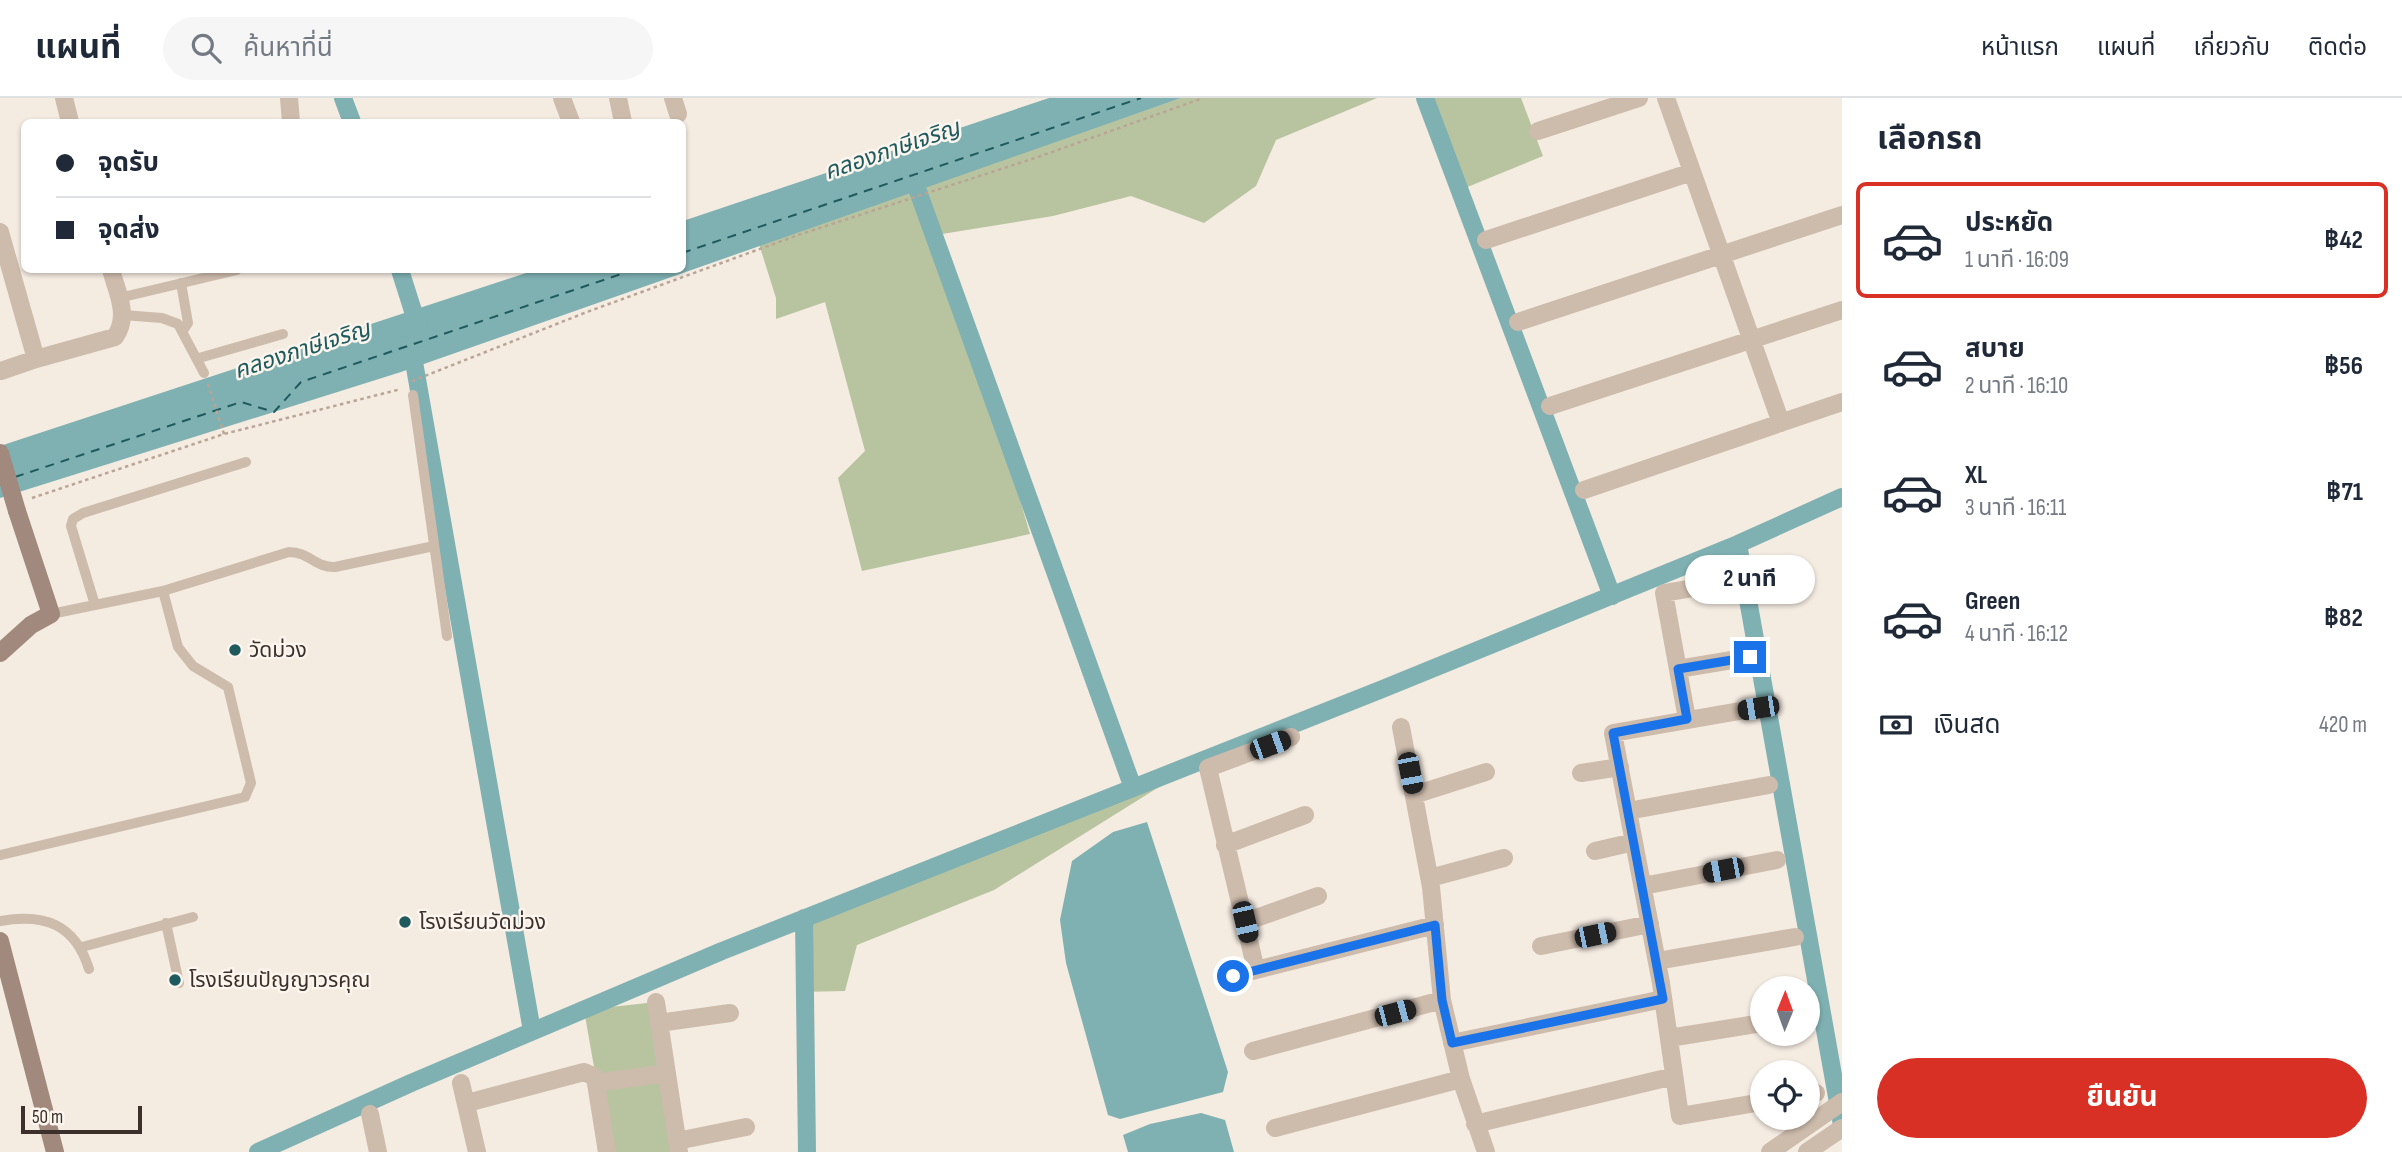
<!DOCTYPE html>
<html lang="th">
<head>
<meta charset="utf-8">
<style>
  :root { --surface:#fff; --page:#f6f6f7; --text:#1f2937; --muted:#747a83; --line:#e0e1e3; --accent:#d93025 }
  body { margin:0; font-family:"Sofia Sans Condensed","Noto Sans Thai",sans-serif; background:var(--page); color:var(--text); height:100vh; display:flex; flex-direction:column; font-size:26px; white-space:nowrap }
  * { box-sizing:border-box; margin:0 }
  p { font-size:23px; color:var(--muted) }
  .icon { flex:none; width:38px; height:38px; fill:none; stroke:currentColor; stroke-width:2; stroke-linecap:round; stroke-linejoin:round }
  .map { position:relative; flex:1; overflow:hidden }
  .drawer { display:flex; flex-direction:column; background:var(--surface); width:560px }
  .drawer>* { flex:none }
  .banner { position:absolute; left:21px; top:21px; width:665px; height:154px; border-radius:10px; box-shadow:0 2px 5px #0004; display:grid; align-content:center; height:154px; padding:0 35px; background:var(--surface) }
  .needle { width:46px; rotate:1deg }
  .buttons { position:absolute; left:1750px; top:878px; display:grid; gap:14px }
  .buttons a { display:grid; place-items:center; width:70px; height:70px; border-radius:50%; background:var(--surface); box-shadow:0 2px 5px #0004; font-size:35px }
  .scale { position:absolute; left:21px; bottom:18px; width:121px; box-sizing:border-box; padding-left:7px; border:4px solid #3b302b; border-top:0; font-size:19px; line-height:24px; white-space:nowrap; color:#3b302b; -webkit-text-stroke:5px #fbf5ee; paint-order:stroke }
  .end { position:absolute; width:32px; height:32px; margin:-16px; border:9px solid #1a73e8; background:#fff; box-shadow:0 0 0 4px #fff }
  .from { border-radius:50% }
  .bubble { position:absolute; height:49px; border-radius:24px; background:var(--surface); box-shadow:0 2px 5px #0004; font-size:23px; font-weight:700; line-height:49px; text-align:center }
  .car { position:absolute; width:21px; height:42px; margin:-21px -10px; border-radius:9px; box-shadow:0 0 5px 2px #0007; background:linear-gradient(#222 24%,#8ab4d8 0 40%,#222 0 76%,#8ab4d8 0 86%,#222 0) }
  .banner b { display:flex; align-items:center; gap:24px; height:66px; font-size:26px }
  .banner b+b { border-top:2px solid var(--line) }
  .banner i { width:18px; height:18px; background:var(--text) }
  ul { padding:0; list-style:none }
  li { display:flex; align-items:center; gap:21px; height:116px; margin:0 14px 10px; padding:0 21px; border:4px solid transparent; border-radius:10px }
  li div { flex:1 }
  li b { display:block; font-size:26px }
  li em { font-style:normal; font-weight:700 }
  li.current { border-color:var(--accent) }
  li>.icon { width:63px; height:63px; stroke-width:1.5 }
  h2 { padding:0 35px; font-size:32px; line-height:84px }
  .pay { display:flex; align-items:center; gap:18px; height:77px; padding:0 35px; font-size:26px }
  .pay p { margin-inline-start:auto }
  .button { display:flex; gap:14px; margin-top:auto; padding:14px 35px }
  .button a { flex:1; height:80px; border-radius:42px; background:var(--accent); color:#fff; font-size:28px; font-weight:700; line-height:80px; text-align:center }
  header { display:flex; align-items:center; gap:42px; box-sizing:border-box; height:98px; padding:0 35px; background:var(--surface); border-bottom:2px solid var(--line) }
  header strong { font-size:33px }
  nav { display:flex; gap:38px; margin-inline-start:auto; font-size:24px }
  .search { width:490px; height:63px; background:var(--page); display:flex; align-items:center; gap:18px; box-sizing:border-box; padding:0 24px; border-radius:38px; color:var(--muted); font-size:26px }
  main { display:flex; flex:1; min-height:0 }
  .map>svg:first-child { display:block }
  .green { fill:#b8c4a0 }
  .water { fill:#7fb0b2 }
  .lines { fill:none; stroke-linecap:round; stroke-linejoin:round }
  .canal { stroke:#7fb0b2; stroke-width:18 }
  .ferry { stroke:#1f5a5e; stroke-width:2; stroke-dasharray:9 7; stroke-linecap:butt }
  .path { stroke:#b9a596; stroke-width:2.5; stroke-dasharray:3.5 3.5; stroke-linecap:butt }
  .lane { stroke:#cdbbac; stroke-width:10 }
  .street { stroke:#cdbbac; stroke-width:18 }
  .secondary { stroke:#a18a7d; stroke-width:18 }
  .secondary-bridge { stroke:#a18a7d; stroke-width:18 }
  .route { stroke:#1a73e8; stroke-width:9 }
  .poi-dot { fill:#1f5a5e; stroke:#fbf5ee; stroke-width:2.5 }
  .labels { text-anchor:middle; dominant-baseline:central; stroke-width:5; stroke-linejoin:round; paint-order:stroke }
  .poi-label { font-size:21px; fill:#3b302b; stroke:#fbf5ee; text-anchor:start }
  .water-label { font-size:23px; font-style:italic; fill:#1f5a5e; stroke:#fbf5ee }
</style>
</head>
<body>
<header>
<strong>แผนที่</strong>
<div class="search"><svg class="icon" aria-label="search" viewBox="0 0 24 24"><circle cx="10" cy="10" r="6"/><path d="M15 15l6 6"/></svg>ค้นหาที่นี่</div>
<nav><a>หน้าแรก</a><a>แผนที่</a><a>เกี่ยวกับ</a><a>ติดต่อ</a></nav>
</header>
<main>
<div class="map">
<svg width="1842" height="1054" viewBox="0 0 1842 1054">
  <rect width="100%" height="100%" fill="#f4ebe1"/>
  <path class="green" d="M 1181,0 L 1377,0 L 1276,42 L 1256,88 L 1204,125 L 1131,98 L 1053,118 L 942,136 L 1030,436 L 862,473 L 838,380 L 865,353 L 825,204 L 776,221 L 776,200 L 759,146 Z
    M 1432,0 L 1521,0 L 1543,58 L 1465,90 Z
    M 1175,679 L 994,792 L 857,847 L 845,893 L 799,894 L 798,818 L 1124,685 Z
    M 656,904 L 680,1054 L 609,1054 L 584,912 Z"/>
  <path class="water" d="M 1049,0 L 1181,0 L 401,274 L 0,400 L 0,348 L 535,172 L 682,172 L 683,123 Z
    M 1147,724 L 1228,974 L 1223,994 L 1120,1021 L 1108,1017 L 1066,865 L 1060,822 L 1072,763 L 1113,734 Z
    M 1201,1015 L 1225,1022 L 1234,1054 L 1128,1054 L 1123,1037 L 1150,1026 Z"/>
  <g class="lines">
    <path class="canal" d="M 343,0 L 352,24
      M 1425,0 L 1612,498
      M 910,71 L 1133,690
      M 400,172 L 420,235
      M 411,247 L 532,933
      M 1738,446 L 1842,1027
      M 804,820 L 807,1054
      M 258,1054 L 411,985 L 722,853 L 1380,592 L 1738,446 L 1842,399"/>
    <path class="ferry" d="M 682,155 L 1141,0
      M 15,379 L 241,304 L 274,314 L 301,284 L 633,172"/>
    <path class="path" d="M 412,283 L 587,214 L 798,137 L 1038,59 L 1203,0
      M 208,286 L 224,336
      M 32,400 L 224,336 L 401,291"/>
    <path class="lane" d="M 181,185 L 188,225 L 184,231
      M 119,200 L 237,172
      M 123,217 L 162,220 L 178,226 L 204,275
      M 199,260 L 283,236
      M 413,297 L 447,538
      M 95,507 L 71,428 L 73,421 L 83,415 L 246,364
      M 51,516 L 163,493 L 289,454 C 309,454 316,470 335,469 L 434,448
      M 1,757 L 245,699 L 251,685 L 228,589 L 193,568 L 178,549 L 163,493
      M 0,823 C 44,815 75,826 89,871
      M 166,825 L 179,885
      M 82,849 L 193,819"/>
    <path class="street" d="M 64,0 L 70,24
      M 289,0 L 291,24
      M 562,0 L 571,24
      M 618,0 L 623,24
      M 673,0 L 678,16
      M 1666,0 L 1781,325
      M 1538,33 L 1639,0
      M 0,134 L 36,261 L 1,273
      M 1486,142 L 1692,74
      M 1518,224 L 1842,117
      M 36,261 L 115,239 C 130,218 117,194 111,172
      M 1550,308 L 1842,212
      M 1584,392 L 1842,304
      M 1678,571 L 1750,559
      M 1757,610 L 1613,635 L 1661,885 L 1680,1018 L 1762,1004
      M 1687,621 L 1664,495 L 1735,483
      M 1401,629 L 1431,789 L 1442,902 L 1461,981 L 1486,1054
      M 1581,675 L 1620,669
      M 1414,697 L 1486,674
      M 1628,713 L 1769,687
      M 1225,747 L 1305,717
      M 1595,753 L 1634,744
      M 1430,780 L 1504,760
      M 1643,788 L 1777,762
      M 1245,824 L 1318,798
      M 1541,848 L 1650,826
      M 1657,863 L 1795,839
      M 1256,872 L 1208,670 L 1291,639
      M 1232,878 L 1435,827
      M 656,904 L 679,1054
      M 659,925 L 730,915
      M 1669,940 L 1762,925
      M 1452,945 L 1663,901
      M 1253,953 L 1442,902
      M 461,985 L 477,1054
      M 596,985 L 667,975
      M 1808,997 L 1816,995
      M 467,1005 L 584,974 L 595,979 L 607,1054
      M 370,1016 L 378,1054
      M 1475,1026 L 1674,978
      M 1275,1030 L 1461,981
      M 677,1043 L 746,1029
      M 1770,1054 L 1842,1004
      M 1807,1054 L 1842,1030"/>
    <path class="secondary" d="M 0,555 L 31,527 L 51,516 L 17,413
      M 0,843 L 55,1054"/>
    <path class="secondary-bridge" d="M 0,355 L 17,413"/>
  </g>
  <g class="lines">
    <path class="route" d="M 1233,878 L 1435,827 L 1442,902 L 1452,945 L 1663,901 L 1613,635 L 1687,621 L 1678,571 L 1750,559"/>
  </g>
  <g class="poi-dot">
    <circle cx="235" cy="552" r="7"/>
    <circle cx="405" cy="824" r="7"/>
    <circle cx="175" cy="882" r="7"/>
  </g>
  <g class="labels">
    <g class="poi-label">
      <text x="249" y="552">วัดม่วง</text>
      <text x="419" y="824">โรงเรียนวัดม่วง</text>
      <text x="189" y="882">โรงเรียนปัญญาวรคุณ</text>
    </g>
    <g class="water-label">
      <text transform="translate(892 52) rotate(-19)">คลองภาษีเจริญ</text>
      <text transform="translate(302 252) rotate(-18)">คลองภาษีเจริญ</text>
    </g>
  </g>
</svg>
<div class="buttons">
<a><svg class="needle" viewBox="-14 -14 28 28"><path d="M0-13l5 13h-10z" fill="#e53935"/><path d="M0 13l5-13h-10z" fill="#747a83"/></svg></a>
<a><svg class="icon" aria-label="locate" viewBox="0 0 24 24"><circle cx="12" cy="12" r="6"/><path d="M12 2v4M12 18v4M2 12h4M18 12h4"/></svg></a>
</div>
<div class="scale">50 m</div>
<i class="end from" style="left:1233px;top:878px"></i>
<i class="end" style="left:1750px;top:559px"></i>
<div class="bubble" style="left:1685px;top:457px;width:130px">2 นาที</div>
<i class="car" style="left:1758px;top:610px;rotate:261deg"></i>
<i class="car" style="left:1270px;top:647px;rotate:70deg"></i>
<i class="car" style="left:1410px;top:675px;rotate:169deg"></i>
<i class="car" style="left:1723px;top:772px;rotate:259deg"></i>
<i class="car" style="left:1245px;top:824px;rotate:167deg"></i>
<i class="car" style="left:1595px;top:837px;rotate:78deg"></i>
<i class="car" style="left:1395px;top:915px;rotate:75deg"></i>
<div class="banner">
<b><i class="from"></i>จุดรับ</b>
<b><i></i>จุดส่ง</b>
</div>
</div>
<section class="drawer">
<h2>เลือกรถ</h2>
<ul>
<li class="current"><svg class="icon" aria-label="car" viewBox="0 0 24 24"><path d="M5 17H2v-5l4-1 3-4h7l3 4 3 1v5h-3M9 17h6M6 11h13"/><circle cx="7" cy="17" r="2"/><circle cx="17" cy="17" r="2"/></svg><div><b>ประหยัด</b><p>1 นาที · 16:09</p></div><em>฿42</em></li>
<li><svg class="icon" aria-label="car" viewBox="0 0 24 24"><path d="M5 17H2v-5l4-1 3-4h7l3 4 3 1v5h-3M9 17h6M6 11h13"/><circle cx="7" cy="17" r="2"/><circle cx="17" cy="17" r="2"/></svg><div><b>สบาย</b><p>2 นาที · 16:10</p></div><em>฿56</em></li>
<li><svg class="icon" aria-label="car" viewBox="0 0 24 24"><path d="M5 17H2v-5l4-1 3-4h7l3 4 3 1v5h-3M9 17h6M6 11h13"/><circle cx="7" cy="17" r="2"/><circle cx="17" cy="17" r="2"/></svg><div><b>XL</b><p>3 นาที · 16:11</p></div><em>฿71</em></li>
<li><svg class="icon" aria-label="car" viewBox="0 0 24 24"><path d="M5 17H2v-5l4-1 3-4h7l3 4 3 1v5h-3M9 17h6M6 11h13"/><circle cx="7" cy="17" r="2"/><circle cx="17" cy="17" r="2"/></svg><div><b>Green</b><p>4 นาที · 16:12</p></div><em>฿82</em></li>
</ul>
<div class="pay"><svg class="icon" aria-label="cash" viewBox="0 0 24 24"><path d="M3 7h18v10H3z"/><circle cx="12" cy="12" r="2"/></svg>เงินสด<p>420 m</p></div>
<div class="button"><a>ยืนยัน</a></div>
</section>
</main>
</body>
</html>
